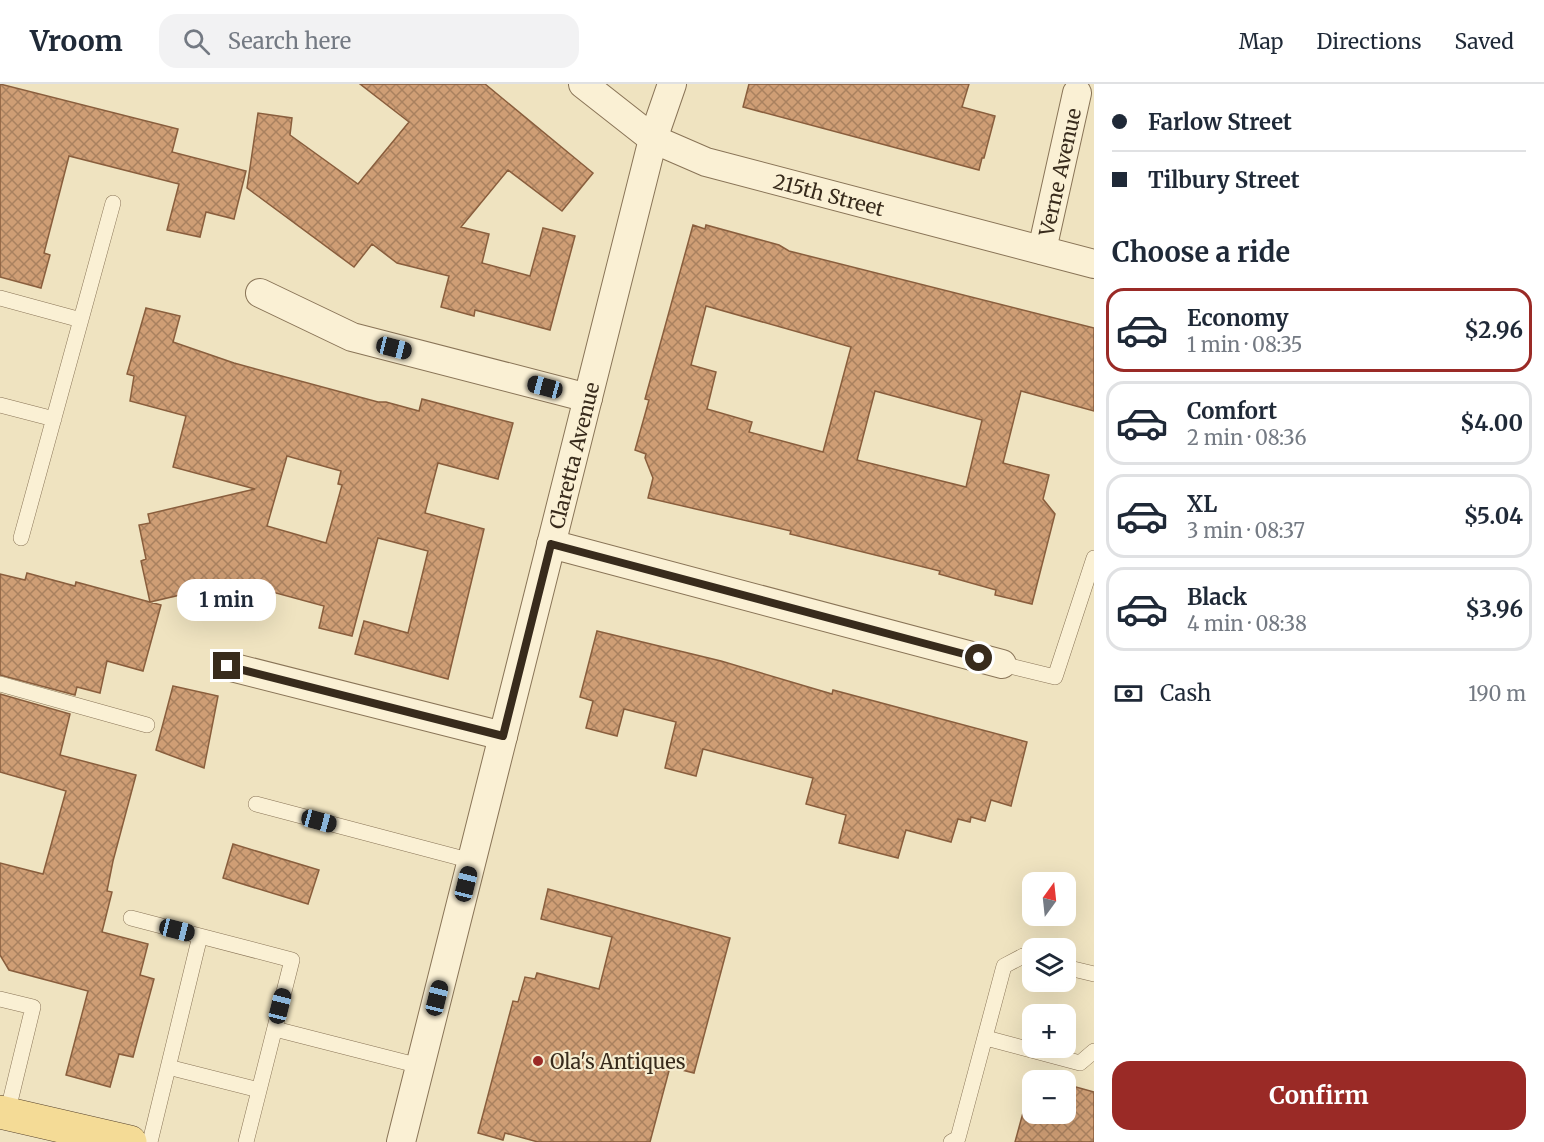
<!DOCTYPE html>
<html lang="en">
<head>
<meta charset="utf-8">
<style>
  :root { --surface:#fff; --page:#f2f2f3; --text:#1f2937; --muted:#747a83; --line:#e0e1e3; --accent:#9a2a26 }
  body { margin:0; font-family:Merriweather,serif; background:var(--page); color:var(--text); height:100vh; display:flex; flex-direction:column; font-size:22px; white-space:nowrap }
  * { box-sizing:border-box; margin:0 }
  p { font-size:20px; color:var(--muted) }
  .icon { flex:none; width:33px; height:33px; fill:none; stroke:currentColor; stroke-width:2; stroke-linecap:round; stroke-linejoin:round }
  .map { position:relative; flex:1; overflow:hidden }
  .sheet { display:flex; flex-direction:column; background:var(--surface); width:450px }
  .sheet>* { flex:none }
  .guide { display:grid; align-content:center; height:132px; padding:0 18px; background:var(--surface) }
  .needle { width:39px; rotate:15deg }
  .fabs { position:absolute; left:1022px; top:788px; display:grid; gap:12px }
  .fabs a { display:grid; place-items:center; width:54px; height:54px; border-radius:12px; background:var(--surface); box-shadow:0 6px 24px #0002; font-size:30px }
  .end { position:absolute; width:27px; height:27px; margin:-14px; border:8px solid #382b1c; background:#fff; box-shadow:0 0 0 3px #fff }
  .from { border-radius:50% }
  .bubble { position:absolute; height:42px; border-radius:18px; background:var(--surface); box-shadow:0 6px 24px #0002; font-size:20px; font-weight:700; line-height:42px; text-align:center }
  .car { position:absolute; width:18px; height:36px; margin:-18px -9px; border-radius:8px; box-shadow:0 0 4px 2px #0007; background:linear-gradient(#222 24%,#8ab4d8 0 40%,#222 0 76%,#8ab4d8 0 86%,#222 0) }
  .guide b { display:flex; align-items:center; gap:21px; height:57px; font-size:22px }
  .guide b+b { border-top:2px solid var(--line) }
  .guide i { width:15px; height:15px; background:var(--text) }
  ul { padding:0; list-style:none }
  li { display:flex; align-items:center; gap:18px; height:84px; margin:0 12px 9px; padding:0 6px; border:3px solid var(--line); border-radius:18px }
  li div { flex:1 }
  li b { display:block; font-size:22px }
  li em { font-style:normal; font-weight:700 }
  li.current { border-color:var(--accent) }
  li>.icon { width:54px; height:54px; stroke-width:1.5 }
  h2 { padding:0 18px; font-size:27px; line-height:72px }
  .pay { display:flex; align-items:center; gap:15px; height:66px; padding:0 18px; font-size:22px }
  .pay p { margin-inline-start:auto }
  .button { display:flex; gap:12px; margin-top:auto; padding:12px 18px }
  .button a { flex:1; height:69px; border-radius:18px; background:var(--accent); color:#fff; font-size:24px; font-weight:700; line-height:69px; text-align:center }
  header { display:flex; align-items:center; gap:36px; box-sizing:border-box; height:84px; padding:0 30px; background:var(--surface); border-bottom:2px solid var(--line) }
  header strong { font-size:28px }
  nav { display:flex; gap:33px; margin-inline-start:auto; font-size:21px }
  .search { width:420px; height:54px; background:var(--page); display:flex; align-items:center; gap:15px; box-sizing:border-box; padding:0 21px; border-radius:18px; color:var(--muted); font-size:22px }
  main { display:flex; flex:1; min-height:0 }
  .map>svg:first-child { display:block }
  .building { fill:url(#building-cross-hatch); stroke:#895e3d; stroke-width:1.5; fill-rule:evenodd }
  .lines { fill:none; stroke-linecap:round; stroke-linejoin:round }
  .lane-casing { stroke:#897457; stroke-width:16 }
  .street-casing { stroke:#897457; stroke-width:30 }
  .primary-casing { stroke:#56422c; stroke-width:34 }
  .lane { stroke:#faf0d4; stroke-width:15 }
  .street { stroke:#faf0d4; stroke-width:28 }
  .primary { stroke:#f4db96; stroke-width:33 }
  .route { stroke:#382b1c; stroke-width:8 }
  .poi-dot { fill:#9a2a26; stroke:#f6edd0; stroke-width:2 }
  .labels { text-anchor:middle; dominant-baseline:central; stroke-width:4.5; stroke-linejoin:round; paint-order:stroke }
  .street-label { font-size:20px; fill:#382b1c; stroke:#f6edd0 }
  .poi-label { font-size:20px; fill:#382b1c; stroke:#f6edd0; text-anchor:start }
</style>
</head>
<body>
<header>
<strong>Vroom</strong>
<div class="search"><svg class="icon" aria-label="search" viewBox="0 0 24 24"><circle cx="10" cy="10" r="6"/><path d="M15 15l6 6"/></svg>Search here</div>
<nav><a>Map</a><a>Directions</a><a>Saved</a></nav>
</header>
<main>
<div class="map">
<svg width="1094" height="1058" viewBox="0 0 1094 1058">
  <defs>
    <pattern id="building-cross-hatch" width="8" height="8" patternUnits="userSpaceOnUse" patternTransform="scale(1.5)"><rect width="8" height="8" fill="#cf9e75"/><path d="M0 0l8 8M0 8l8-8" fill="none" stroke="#a9815f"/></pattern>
  </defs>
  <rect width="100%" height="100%" fill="#efe3c0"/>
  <path class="building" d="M 0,0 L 178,45 L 172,68 L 246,87 L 234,135 L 206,128 L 200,153 L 167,146 L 179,100 L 69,72 L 44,169 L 50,171 L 41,204 L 0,193 Z
    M 360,0 L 485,0 L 593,89 L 562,127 L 508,86 L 461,143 L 489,150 L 482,179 L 530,192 L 543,144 L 575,152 L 550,246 L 475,226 L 474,232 L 441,223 L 449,192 L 397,179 L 372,160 L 354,183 L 247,104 L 258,29 L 292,34 L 290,51 L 358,100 L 409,38 Z
    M 749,0 L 969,0 L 962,23 L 995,32 L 984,74 L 982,74 L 979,86 L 743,23 Z
    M 693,141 L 705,145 L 706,141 L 779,161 L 789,167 L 1094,244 L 1094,327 L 1021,307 L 1003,379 L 1049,391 L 1043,415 L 1055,430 L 1032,520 L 995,511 L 996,506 L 939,490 L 940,487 L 790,450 L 791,447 L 648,414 L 653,394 L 645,374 L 646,370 L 635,366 L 649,316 L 645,315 ZM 706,222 L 851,263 L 823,368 L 749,348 L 752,338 L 707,325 L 716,288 L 691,281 ZM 875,307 L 982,336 L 966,403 L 857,376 Z
    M 146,224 L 180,232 L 173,258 L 234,279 L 378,318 L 386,318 L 419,327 L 422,315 L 513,339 L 498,395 L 438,379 L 425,429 L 484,445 L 448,595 L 355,570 L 364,537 L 408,549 L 428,467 L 378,454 L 352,552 L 319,544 L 324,522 L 236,498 L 150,518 L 141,477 L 146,475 L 139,441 L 150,439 L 148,430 L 255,405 L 173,383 L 186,332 L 130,317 L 134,292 L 127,290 ZM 287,372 L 341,387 L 338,400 L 342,401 L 326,459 L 267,442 Z
    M 27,489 L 75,502 L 76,498 L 161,521 L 143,587 L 107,577 L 100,609 L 77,603 L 75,611 L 0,591 L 0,490 L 25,496 Z
    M 597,547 L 721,577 L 832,610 L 833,606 L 1027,658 L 1011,722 L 991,716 L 985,737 L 971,733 L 970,738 L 958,735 L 951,758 L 906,746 L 898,774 L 839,759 L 846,731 L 806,720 L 813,694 L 703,665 L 696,692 L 665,684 L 676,638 L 624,625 L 617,652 L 586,644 L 593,617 L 580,613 Z
    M 173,602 L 218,612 L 204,684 L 156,666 Z
    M 0,610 L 70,630 L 60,671 L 136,691 L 113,777 L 107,807 L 112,808 L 102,848 L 148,860 L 140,891 L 154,895 L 133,973 L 119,970 L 110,1003 L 66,991 L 88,907 L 9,886 L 0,871 L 0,779 L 43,790 L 66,707 L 0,688 Z
    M 233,760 L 319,786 L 308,820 L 223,794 Z
    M 548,805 L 730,854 L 694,989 L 670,983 L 650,1058 L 538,1058 L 505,1049 L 503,1056 L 478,1049 L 513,917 L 518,918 L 525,893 L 535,895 L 537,889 L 599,905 L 612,853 L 541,835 Z
    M 1065,1000 L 1094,1008 L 1094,1058 L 1015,1058 L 1027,1014 L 1032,1015 L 1032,1029 L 1065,1029 Z"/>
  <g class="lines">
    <defs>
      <path id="lane" d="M 0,214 L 81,236
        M 0,321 L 54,335
        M 21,454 L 113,119
        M 1002,580 L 1055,593 L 1094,474
        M 0,600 L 147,641
        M 256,720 L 472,777
        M 131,834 L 200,852
        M 1065,883 L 1094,890
        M 0,915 L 33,923 L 7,1030
        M 275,945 L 420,982
        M 986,954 L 1080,979 L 1094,967
        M 168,983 L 259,1006
        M 150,1058 L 200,852 L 292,876 L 246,1058
        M 951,1058 L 958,1054 L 1004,882 L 1023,872 L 1032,874"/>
      <g id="street">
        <path id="s1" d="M 583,0 L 653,55 L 706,78 L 1094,180"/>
        <path id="s2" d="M 1042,166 L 1077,9"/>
        <path d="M 260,209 L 352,253 L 588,314"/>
        <path d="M 551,460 L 1002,580"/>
        <path d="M 227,582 L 503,652"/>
        <path id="s3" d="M 401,1058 L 653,55 L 672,0"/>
      </g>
      <path id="primary" d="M 0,1028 L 130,1058"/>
    </defs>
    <use href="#lane" class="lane-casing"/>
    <use href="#street" class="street-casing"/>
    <use href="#primary" class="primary-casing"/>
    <use href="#lane" class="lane"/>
    <use href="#street" class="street"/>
    <use href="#primary" class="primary"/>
  </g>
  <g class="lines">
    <path class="route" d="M 227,582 L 503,652 L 551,460 L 979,574"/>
  </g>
  <circle class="poi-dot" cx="538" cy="977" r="6"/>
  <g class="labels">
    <g class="street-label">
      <text stroke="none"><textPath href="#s2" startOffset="80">Verne Avenue</textPath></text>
      <text stroke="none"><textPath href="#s1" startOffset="274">215th Street</textPath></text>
      <text stroke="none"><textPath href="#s3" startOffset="708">Claretta Avenue</textPath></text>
    </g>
    <g class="poi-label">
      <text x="550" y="977">Ola's Antiques</text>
    </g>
  </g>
</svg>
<div class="fabs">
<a><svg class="needle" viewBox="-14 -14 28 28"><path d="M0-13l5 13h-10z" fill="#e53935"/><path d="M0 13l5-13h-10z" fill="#747a83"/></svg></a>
<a><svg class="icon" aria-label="layers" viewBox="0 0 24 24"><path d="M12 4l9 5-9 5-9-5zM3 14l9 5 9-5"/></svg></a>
<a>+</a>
<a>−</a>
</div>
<i class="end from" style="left:979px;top:574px"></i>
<i class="end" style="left:227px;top:582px"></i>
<div class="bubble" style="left:177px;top:495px;width:99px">1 min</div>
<i class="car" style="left:394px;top:264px;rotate:104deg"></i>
<i class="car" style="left:545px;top:303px;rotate:285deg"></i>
<i class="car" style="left:319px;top:737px;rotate:105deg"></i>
<i class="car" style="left:466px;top:800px;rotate:14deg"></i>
<i class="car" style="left:177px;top:846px;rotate:104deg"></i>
<i class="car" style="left:437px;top:914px;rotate:14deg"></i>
<i class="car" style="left:280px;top:922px;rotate:14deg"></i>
</div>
<section class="sheet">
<div class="guide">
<b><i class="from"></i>Farlow Street</b>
<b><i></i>Tilbury Street</b>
</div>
<h2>Choose a ride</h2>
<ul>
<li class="current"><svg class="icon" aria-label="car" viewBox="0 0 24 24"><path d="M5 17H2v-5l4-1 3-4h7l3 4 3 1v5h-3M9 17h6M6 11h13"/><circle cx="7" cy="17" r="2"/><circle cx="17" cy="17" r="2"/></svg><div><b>Economy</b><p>1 min · 08:35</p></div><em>$2.96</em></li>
<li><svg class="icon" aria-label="car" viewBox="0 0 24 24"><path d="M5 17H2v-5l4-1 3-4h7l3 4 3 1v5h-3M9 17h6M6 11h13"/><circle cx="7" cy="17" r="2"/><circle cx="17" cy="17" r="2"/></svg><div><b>Comfort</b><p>2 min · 08:36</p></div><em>$4.00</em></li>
<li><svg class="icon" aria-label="car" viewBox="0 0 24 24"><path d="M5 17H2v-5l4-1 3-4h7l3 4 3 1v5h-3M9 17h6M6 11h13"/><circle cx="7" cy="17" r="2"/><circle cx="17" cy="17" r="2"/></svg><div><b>XL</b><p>3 min · 08:37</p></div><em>$5.04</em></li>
<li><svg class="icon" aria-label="car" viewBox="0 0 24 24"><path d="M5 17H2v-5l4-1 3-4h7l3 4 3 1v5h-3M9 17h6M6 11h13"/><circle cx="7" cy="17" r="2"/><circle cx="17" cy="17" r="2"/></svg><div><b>Black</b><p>4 min · 08:38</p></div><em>$3.96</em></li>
</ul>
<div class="pay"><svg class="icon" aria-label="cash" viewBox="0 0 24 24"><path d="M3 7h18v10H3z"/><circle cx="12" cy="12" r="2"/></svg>Cash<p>190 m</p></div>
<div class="button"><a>Confirm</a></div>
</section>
</main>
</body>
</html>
